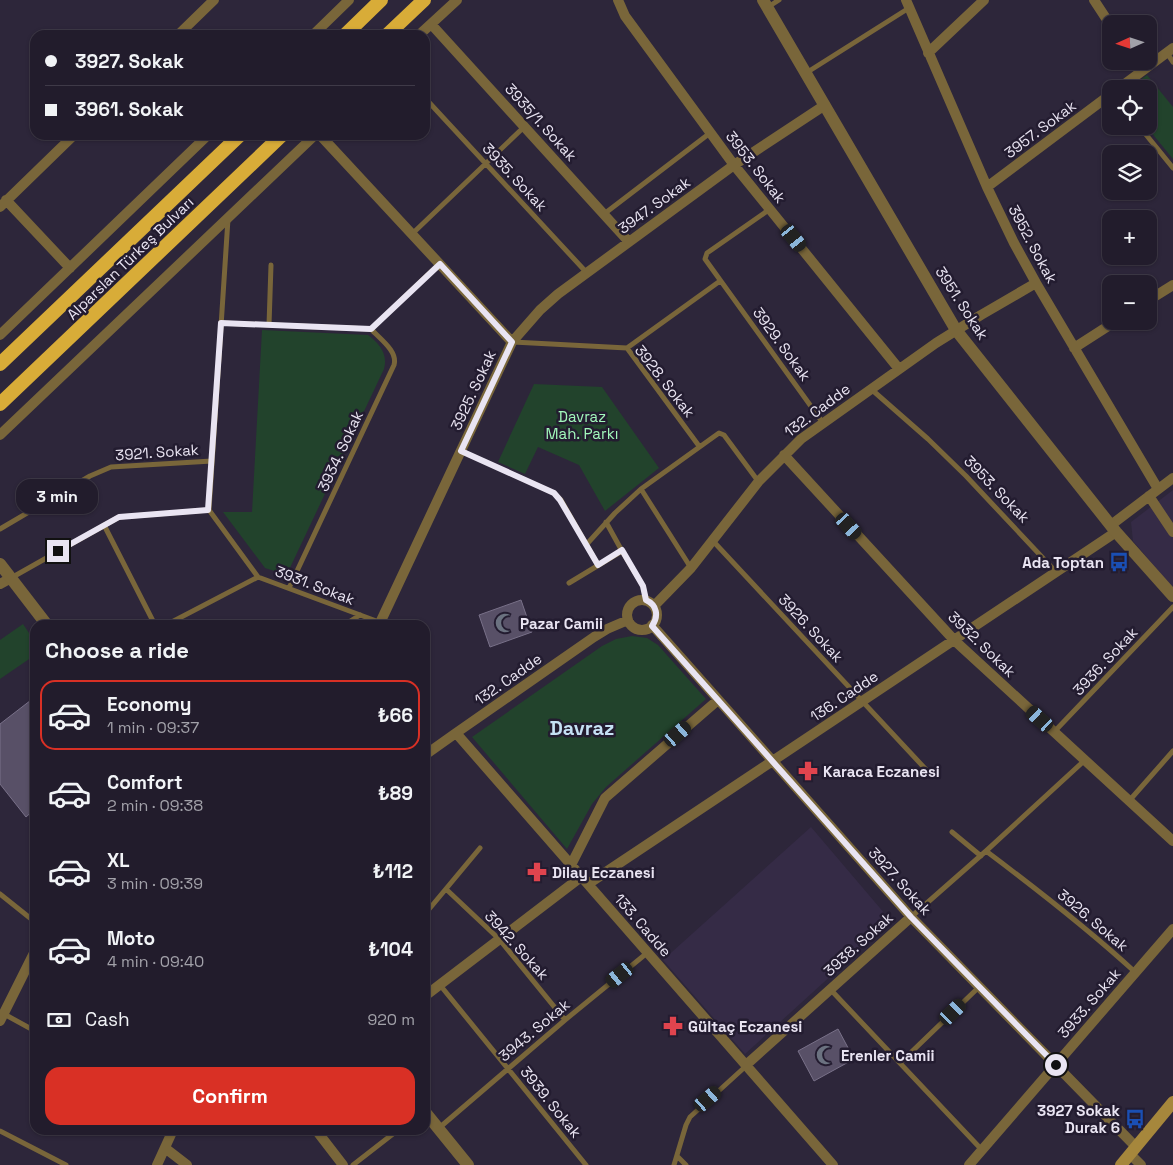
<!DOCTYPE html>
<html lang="en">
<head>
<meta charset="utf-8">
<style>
  :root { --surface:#221c2c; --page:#2e2938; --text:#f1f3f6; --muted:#a2a1a9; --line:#3f3a48; --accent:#d93025 }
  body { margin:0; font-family:"Space Grotesk",sans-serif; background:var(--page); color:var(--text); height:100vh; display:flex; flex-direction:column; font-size:19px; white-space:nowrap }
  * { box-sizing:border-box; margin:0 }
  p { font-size:16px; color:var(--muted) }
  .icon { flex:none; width:28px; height:28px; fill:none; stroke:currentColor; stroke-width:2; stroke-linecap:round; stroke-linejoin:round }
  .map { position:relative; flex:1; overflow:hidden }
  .panel { position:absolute; left:30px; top:620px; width:400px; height:515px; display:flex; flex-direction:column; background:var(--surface); border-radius:15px; box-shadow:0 1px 4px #0004,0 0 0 1px var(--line) }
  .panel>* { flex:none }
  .guide { position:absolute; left:30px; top:30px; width:400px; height:110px; border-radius:15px; box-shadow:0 1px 4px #0004,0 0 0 1px var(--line); display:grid; align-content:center; height:110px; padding:0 15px; background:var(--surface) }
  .needle { width:32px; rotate:267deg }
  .tools { position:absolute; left:1102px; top:15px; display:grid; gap:10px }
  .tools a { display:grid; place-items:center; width:55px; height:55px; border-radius:10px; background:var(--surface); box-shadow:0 1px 4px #0004,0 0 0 1px var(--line); font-size:25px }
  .end { position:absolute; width:22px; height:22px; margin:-11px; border:6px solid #e9e4f2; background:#111; box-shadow:0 0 0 2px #111 }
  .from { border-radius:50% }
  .bubble { position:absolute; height:35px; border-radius:15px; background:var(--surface); box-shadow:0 1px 4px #0004,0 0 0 1px var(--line); font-size:16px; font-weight:700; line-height:35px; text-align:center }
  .car { position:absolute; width:15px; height:30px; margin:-15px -8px; border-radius:6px; box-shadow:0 0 4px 1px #0007; background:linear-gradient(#222 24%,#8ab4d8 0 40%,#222 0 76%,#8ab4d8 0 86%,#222 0) }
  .guide b { display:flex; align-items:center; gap:18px; height:48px; font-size:19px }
  .guide b+b { border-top:1px solid var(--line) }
  .guide i { width:12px; height:12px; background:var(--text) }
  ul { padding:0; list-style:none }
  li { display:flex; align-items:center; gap:15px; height:70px; margin:0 10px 8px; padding:0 5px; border:2px solid transparent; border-radius:15px }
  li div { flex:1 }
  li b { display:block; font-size:19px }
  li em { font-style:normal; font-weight:700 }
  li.selected { border-color:var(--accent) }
  li>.icon { width:45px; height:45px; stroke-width:1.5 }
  h2 { padding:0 15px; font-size:22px; line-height:60px }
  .pay { display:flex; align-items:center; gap:12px; height:55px; padding:0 15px; font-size:19px }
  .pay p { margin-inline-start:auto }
  .button { display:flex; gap:10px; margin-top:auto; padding:10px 15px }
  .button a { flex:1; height:58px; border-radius:15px; background:var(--accent); color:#fff; font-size:20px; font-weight:700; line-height:58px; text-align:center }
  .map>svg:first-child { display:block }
  .built { fill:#352b46 }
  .green { fill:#22432c }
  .building { fill:#585067; stroke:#797189 }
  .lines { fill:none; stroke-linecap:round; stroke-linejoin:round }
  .service { stroke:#79663a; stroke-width:5 }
  .minor { stroke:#79663a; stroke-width:10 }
  .tertiary { stroke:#79663a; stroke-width:12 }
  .secondary { stroke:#a6873c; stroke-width:12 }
  .trunk { stroke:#d8ac38; stroke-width:14 }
  .route { stroke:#e9e4f2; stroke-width:6 }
  .labels { text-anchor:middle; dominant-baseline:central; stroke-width:5; stroke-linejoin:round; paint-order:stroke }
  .street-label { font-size:15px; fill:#e9e4f2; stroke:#231c30 }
  .park-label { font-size:15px; fill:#a2f8bb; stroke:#231c30 }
  .poi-label { font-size:15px; font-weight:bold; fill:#e9e4f2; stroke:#231c30; text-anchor:start }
  .district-label { font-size:20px; font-weight:bold; fill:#c5e1f4; stroke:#231c30 }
</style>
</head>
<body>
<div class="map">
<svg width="1173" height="1165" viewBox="0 0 1173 1165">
  <rect width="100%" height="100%" fill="#2d263a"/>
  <path class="built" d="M 1173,490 L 1173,588 L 1133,541 L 1131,522 Z
    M 811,827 L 891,921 L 745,1054 L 663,960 Z"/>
  <path class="green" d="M 1147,75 L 1173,107 L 1173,159 L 1146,126 L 1149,126 L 1149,89 L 1128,89 Z
    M 262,330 L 368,335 C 380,344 388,354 384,369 L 288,572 L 284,574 L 265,568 L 223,512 L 252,512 Z
    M 534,384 L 602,387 L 659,468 L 605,511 L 579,465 L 538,447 L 525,474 L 498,462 Z
    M 23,624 L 35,642 L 35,655 L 0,679 L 0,640 Z
    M 632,636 L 647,638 L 658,645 L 706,699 L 606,787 L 592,804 L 567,849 L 472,737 L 602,646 L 616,639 Z"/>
  <path class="building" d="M 521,600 L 532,632 L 490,647 L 479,615 Z
    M 35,697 L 35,809 L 26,817 L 0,784 L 0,724 Z
    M 838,1029 L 854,1059 L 814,1081 L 798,1051 Z"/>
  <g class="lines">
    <path class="service" d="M 768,7 L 779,0
      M 1167,53 L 1173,62
      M 806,73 L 909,8
      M 425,98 L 587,273
      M 1139,126 L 1173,168
      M 770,209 L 707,253 L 705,259 L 823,423
      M 604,214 L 710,133
      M 228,219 L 209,510 L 258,577 L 379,622
      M 412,234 L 524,127
      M 221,323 L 371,329 L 439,264
      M 269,325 L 271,265
      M 513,342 L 627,348 L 699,446
      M 627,348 L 720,281
      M 871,389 L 928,439 L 966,476 L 1056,572
      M 461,451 L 554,493 L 561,500 L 598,565
      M 641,489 L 691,568
      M 606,522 L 622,551
      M 104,525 L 155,625
      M 0,529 L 90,476 L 111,467 L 212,461
      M 713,541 L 932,776
      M 586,545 L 615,513 L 641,489 L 719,433 L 724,435 L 758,481
      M 11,578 L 119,517 L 209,510
      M 569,583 L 622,551 L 643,586 L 646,600
      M 289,588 L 394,365 C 398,351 380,339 371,329
      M 166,625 L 258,577
      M 344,625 L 360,615
      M 1054,732 L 1173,607
      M 1129,801 L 1173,751
      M 952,832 L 981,856
      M 986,851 C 1038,890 1087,928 1135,972
      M 447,890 L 499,939 L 565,1020
      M 0,894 L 35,922
      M 425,914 L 480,848
      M 911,917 L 986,851 L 1085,760
      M 440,985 L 586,1165
      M 830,989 L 982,1150
      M 4,1014 L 35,1031
      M 900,1063 L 979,987
      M 439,1128 L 565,1020 L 647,953
      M 0,1131 L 66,1165
      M 677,1156 L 686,1165
      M 353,1165 L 398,1130
      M 674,1165 L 686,1125 L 690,1117 L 746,1066"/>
    <path class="minor" d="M 618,0 L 625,16 L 734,165 L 899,369
      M 906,0 L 987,187 L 1014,243 L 1036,283 L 1158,489
      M 1094,0 L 1111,26
      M 431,24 L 629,242
      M 178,35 L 214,0
      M 313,35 L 349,0
      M 419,35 L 457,0
      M 928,53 L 984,0
      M 1134,61 L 1141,71
      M 1118,89 L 1173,48
      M 320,135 L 512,342 L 379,625
      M 987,187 L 1111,94
      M 6,200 L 70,268
      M 0,207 L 74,135
      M 1149,300 L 1173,285
      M 0,335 L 208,135
      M 512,342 L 540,310 L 558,294 L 734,165 L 825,105
      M 1074,348 L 1116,321
      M 0,435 L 315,135
      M 784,455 L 954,640 L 1173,841
      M 1149,496 L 1173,532
      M 1111,525 L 1173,478
      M 0,584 L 11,578
      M627 615a15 15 0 1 1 30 0a15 15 0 1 1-30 0Z
      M 654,606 L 691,568 L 759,481 L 801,439 L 936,343 L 981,315 L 1036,283
      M 652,625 L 911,917 L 1136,1147
      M 456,733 L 594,637 L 607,629 L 628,620
      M 425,755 L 456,733 L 833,1165
      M 571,865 L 605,798 L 718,700
      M 588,884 L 1116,532
      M 425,996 L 581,877
      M 0,1021 L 35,951
      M 746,1065 L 911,917
      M 316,1130 L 343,1165
      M 165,1148 L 187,1165
      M 1130,1154 L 1141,1165
      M 157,1165 L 173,1130
      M 969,1165 L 1173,929"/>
    <path class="tertiary" d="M 763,0 L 956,330 L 1116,532 L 1173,596
      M 0,564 L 47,625
      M 425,1112 L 468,1165"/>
    <path class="secondary" d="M 1121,1165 L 1173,1102"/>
    <path class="trunk" d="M 345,35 L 381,0
      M 387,35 L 424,0
      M 0,364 L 240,135
      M 0,404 L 282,135"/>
  </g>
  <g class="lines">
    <path class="route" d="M 58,551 L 119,517 L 208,510 L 221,323 L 371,329 L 440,264 L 512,342 L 461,451 L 554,493 L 560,500 L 598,565 L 622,550 L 643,586 L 646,600 C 657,605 659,616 652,626 L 911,917 L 1056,1065"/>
  </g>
  <defs>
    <symbol id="bus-bare" viewBox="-9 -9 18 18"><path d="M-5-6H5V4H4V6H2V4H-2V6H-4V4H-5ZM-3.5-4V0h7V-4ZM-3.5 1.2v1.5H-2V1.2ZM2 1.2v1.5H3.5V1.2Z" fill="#1a4fb4" stroke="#231c30" stroke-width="2.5" paint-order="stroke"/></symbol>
    <symbol id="mosque-bare" viewBox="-9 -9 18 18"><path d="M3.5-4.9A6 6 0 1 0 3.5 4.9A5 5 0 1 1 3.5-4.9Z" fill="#6b7280" stroke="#231c30" stroke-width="2.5" paint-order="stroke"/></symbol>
    <symbol id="pharmacy-bare" viewBox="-9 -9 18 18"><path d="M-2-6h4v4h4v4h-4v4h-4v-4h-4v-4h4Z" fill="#e0444e" stroke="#231c30" stroke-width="2.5" paint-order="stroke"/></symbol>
  </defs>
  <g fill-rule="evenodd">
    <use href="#bus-bare" x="1105" y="548" width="28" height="28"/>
    <use href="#mosque-bare" x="491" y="609" width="28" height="28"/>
    <use href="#pharmacy-bare" x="794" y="757" width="28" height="28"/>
    <use href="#pharmacy-bare" x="523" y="858" width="28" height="28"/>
    <use href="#pharmacy-bare" x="659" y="1012" width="28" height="28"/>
    <use href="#mosque-bare" x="812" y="1041" width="28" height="28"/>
    <use href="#bus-bare" x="1121" y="1105" width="28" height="28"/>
  </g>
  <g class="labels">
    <g class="street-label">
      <text transform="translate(541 122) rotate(48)">3935/1. Sokak</text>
      <text transform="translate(1040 129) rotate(-37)">3957. Sokak</text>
      <text transform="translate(756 167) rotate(52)">3953. Sokak</text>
      <text transform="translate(515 177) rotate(47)">3935. Sokak</text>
      <text transform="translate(654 205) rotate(-36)">3947. Sokak</text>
      <text transform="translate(1033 244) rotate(62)">3952. Sokak</text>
      <text transform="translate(130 258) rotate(-44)">Alparslan Türkeş Bulvarı</text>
      <text transform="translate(962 303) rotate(57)">3951. Sokak</text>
      <text transform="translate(782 344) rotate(54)">3929. Sokak</text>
      <text transform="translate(665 381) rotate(52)">3928. Sokak</text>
      <text transform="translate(473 390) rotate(-65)">3925. Sokak</text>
      <text transform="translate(817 410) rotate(-37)">132. Cadde</text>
      <text transform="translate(340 451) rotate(-65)">3934. Sokak</text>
      <text transform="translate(157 452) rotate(-4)">3921. Sokak</text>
      <text transform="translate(997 489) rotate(46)">3953. Sokak</text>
      <text transform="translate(315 585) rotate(21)">3931. Sokak</text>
      <text transform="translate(811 628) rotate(47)">3926. Sokak</text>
      <text transform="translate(982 644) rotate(44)">3932. Sokak</text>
      <text transform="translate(1105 661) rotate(-47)">3936. Sokak</text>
      <text transform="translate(508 679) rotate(-35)">132. Cadde</text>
      <text transform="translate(844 696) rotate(-34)">136. Cadde</text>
      <text transform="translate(900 881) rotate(48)">3927. Sokak</text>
      <text transform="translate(1093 920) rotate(40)">3926. Sokak</text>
      <text transform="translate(643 925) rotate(49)">133. Cadde</text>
      <text transform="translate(858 944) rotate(-42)">3938. Sokak</text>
      <text transform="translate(517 945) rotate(48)">3942. Sokak</text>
      <text transform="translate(1089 1003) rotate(-49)">3933. Sokak</text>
      <text transform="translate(534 1030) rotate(-40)">3943. Sokak</text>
      <text transform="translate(551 1102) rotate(51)">3939. Sokak</text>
    </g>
    <g class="park-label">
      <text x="582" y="416">Davraz<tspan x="582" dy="17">Mah. Parkı</tspan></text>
    </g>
    <g class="poi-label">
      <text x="1104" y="562" text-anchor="end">Ada Toptan</text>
      <text x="520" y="623">Pazar Camii</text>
      <text x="823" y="771">Karaca Eczanesi</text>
      <text x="552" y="872">Dilay Eczanesi</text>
      <text x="688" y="1026">Gültaç Eczanesi</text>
      <text x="841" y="1055">Erenler Camii</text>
      <text x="1120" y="1110" text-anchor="end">3927 Sokak<tspan x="1120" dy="17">Durak 6</tspan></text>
    </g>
    <g class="district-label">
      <text x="582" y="728">Davraz</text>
    </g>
  </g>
</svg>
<div class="tools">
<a><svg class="needle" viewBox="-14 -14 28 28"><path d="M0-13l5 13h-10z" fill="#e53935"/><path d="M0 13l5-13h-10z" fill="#a2a1a9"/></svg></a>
<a><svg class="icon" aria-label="locate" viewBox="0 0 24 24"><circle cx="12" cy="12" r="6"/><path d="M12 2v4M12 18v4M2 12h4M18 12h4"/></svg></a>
<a><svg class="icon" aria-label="layers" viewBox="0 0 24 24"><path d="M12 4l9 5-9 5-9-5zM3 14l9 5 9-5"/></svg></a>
<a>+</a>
<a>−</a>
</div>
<i class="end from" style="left:1056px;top:1065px"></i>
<i class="end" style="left:58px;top:551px"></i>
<div class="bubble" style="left:16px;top:479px;width:82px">3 min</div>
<i class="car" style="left:794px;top:238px;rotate:141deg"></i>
<i class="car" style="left:849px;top:526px;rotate:138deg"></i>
<i class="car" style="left:1040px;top:719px;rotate:312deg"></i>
<i class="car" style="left:678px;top:734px;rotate:49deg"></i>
<i class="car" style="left:620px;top:975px;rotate:231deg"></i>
<i class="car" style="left:953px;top:1012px;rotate:46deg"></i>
<i class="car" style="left:708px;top:1099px;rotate:49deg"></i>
<div class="guide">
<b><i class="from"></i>3927. Sokak</b>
<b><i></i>3961. Sokak</b>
</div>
<section class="panel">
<h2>Choose a ride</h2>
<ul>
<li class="selected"><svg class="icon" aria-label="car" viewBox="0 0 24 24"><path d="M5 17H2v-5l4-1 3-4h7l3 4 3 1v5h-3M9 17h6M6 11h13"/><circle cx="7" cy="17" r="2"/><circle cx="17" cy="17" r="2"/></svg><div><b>Economy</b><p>1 min · 09:37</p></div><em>₺66</em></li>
<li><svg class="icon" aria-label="car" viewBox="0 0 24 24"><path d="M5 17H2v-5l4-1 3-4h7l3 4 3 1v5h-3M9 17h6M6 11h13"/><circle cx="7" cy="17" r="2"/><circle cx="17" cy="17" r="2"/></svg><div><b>Comfort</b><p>2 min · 09:38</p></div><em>₺89</em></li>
<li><svg class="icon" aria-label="car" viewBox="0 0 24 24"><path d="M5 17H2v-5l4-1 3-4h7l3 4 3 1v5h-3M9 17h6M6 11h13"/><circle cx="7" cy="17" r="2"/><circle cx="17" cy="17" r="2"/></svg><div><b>XL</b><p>3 min · 09:39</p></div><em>₺112</em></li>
<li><svg class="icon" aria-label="car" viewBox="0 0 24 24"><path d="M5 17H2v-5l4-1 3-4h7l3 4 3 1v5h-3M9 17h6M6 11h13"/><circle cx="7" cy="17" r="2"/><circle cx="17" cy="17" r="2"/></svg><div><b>Moto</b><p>4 min · 09:40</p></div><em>₺104</em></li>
</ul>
<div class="pay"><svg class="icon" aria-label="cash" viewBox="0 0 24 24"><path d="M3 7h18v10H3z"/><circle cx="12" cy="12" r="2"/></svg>Cash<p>920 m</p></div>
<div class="button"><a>Confirm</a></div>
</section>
</div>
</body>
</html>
